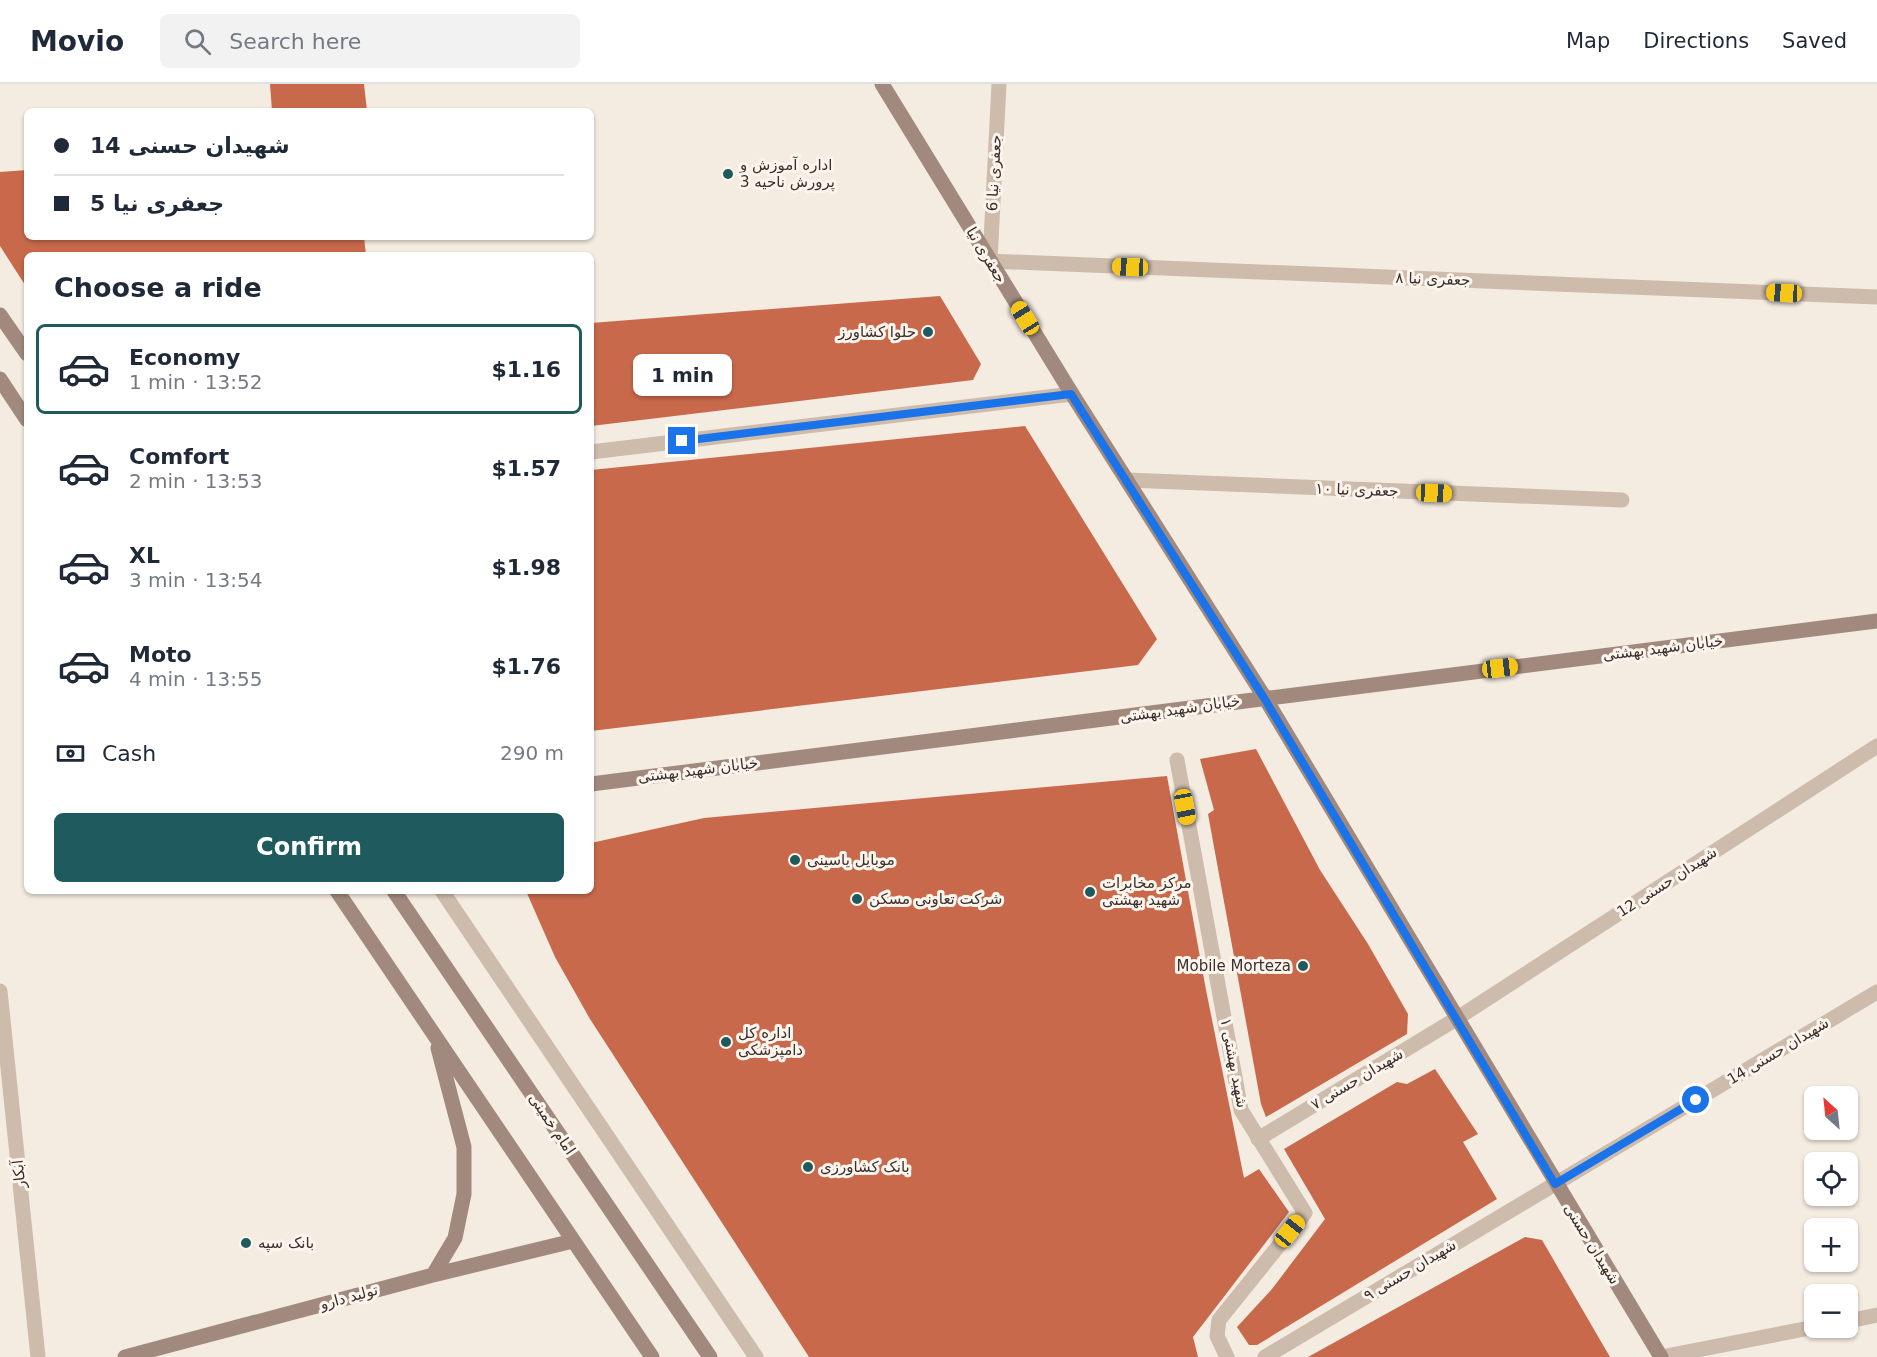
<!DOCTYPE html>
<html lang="en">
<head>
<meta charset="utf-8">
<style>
  :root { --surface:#fff; --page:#f2f2f3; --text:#1f2937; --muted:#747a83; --line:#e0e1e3; --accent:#1f5a5e }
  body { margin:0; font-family:"DejaVu Sans","Noto Naskh Arabic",sans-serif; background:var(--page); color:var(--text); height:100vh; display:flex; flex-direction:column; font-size:22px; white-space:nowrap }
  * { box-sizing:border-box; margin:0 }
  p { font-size:20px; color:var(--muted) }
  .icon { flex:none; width:33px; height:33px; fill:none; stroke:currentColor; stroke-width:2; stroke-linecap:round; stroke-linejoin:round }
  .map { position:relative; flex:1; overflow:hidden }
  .drawer { position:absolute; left:24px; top:168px; width:570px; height:642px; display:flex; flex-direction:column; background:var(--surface); border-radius:9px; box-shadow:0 2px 4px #0004 }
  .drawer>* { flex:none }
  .banner { position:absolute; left:24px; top:24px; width:570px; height:132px; border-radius:9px; box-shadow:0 2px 4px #0004; display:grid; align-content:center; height:132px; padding:0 30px; background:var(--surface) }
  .needle { width:39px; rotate:333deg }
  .controls { position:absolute; left:1804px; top:1002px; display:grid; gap:12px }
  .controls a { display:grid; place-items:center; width:54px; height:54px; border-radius:9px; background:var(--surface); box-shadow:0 2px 4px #0004; font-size:30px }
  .end { position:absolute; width:27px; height:27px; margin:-14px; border:8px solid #1a73e8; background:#fff; box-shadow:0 0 0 3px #fff }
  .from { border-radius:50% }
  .bubble { position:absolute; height:42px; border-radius:9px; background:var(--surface); box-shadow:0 2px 4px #0004; font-size:20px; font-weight:600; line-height:42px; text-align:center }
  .car { position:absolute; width:18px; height:36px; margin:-18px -9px; border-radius:8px; box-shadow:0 0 4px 2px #0007; background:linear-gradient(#f5c518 24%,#345 0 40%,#f5c518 0 76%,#345 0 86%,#f5c518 0) }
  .banner b { display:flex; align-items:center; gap:21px; height:57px; font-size:22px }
  .banner b+b { border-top:2px solid var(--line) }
  .banner i { width:15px; height:15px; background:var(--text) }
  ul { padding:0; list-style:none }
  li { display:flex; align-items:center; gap:18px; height:90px; margin:0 12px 9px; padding:0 18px; border:3px solid transparent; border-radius:9px }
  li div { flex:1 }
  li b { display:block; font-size:22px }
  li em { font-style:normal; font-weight:600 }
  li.selected { border-color:var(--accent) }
  li>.icon { width:54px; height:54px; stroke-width:1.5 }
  h2 { padding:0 30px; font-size:27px; line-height:72px }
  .pay { display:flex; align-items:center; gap:15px; height:66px; padding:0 30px; font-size:22px }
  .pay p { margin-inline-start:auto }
  .action { display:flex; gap:12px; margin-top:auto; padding:12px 30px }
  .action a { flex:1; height:69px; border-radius:9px; background:var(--accent); color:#fff; font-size:24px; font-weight:600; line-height:69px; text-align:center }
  header { display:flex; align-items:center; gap:36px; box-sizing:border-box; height:84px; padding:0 30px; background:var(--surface); border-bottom:2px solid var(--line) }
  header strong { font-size:28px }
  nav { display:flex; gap:33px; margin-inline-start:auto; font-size:21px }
  .search { width:420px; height:54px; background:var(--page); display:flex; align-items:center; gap:15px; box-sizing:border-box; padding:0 21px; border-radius:9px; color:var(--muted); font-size:22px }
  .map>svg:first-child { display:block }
  .building { fill:#c8694b }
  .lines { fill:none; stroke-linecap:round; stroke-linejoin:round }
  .lane { stroke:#cdbbac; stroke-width:15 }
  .street { stroke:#cdbbac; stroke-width:15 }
  .secondary { stroke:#a18a7d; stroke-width:15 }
  .route { stroke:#1a73e8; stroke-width:8 }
  .poi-dot { fill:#1f5a5e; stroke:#fbf5ee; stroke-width:2 }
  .labels { text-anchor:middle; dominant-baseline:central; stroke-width:6; stroke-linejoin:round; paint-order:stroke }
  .poi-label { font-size:15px; fill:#3b302b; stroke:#fbf5ee; text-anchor:start }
  .street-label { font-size:15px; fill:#3b302b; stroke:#fbf5ee }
</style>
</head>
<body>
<header>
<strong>Movio</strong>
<div class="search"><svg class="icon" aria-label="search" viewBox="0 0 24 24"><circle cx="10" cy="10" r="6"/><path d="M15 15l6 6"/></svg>Search here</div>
<nav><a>Map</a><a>Directions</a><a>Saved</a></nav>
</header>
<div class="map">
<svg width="1877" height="1273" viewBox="0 0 1877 1273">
  <rect width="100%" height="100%" fill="#f4ebe1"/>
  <path class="building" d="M 270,0 L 364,0 L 367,27 L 272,27 Z
    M 27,86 L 27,153 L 364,153 L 366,171 L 27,171 L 27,204 L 0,162 L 0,88 Z
    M 940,212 L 981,280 L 973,296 L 591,342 L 591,239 Z
    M 1025,342 L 1157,555 L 1138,581 L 591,647 L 591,386 Z
    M 1256,665 L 1320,786 L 1368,860 L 1408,930 L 1407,950 L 1266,1033 L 1261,1020 L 1208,730 L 1214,726 L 1200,675 Z
    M 1167,692 L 1206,906 L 1244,1094 L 1259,1085 L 1289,1128 L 1193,1253 L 1198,1273 L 809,1273 L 590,935 L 555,873 L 526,807 L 591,807 L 591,759 L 704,734 Z
    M 1435,985 L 1478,1050 L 1463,1058 L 1497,1115 L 1257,1261 L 1249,1261 L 1237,1243 L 1272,1205 L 1325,1135 L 1284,1065 L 1397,998 L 1407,1000 Z
    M 1525,1153 L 1542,1156 L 1610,1273 L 1308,1273 Z"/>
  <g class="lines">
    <path class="lane" d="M 1127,396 L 1622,416
      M 442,807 L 756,1273
      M 1258,1055 L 1456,935 L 1877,662
      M 1265,1273 L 1877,908"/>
    <path class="street" d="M 999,0 L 990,177 L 1877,213
      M 591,368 L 1072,310
      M 1177,676 L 1241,1026 L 1305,1129 L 1219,1236 L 1217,1252 L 1227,1273
      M 0,907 L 38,1273
      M 1848,1237 L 1877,1231
      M 1661,1273 L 1815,1243"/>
    <path class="secondary" d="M 882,0 L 1072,310 L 1265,614 L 1661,1273
      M 0,231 L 27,270
      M 0,295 L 27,336
      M 591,700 L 1877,537
      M 337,807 L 652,1273
      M 394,807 L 710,1273
      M 433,1191 L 455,1154 L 464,1110 L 464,1063 L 438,964
      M 125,1273 L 433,1191 L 573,1157"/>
  </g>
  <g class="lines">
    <path class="route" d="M 682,357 L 1071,310 L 1264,614 L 1555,1100 L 1696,1016"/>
  </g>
  <g class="poi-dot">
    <circle cx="728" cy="90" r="6"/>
    <circle cx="928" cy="248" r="6"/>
    <circle cx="795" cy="776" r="6"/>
    <circle cx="1090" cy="808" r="6"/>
    <circle cx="857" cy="815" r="6"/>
    <circle cx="1303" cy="882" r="6"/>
    <circle cx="726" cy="958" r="6"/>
    <circle cx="808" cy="1083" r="6"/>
    <circle cx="246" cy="1159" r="6"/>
  </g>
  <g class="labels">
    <g class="poi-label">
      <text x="740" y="81">اداره آموزش و<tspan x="740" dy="17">پرورش ناحیه 3</tspan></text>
      <text x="916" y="248" text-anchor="end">حلوا کشاورز</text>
      <text x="807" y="776">موبایل یاسینی</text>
      <text x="1102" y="799">مرکز مخابرات<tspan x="1102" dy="17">شهید بهشتی</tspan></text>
      <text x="869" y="815">شرکت تعاونی مسکن</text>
      <text x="1291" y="882" text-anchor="end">Mobile Morteza</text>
      <text x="738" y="949">اداره کل<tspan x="738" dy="17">دامپزشکی</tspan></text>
      <text x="820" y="1083">بانک کشاورزی</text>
      <text x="258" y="1159">بانک سپه</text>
    </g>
    <g class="street-label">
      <text transform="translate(994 89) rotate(-87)">جعفری نیا 6</text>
      <text transform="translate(986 171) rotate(59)">جعفری نیا</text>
      <text transform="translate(1433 195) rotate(2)">جعفری نیا ۸</text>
      <text transform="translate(1357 406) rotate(2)">جعفری نیا ۱۰</text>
      <text transform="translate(1663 564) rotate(-7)">خیابان شهید بهشتی</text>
      <text transform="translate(1180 625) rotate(-8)">خیابان شهید بهشتی</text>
      <text transform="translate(698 686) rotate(-7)">خیابان شهید بهشتی</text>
      <text transform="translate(1667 798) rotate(-33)">شهیدان حسنی 12</text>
      <text transform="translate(1778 967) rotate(-31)">شهیدان حسنی 14</text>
      <text transform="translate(1234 979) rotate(79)">شهید بهشتی ۱</text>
      <text transform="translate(1357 995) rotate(-31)">شهیدان حسنی ۷</text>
      <text transform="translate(552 1040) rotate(56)">امام خمینی</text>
      <text transform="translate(19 1090) rotate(-96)">آبکار</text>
      <text transform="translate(1592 1160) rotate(58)">شهیدان حسنی</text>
      <text transform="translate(1410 1186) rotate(-31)">شهیدان حسنی ۹</text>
      <text transform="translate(349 1213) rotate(-15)">تولید دارو</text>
    </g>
  </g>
</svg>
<div class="controls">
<a><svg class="needle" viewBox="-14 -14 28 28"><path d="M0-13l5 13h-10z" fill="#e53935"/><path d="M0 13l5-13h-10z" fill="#747a83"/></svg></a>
<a><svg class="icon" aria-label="locate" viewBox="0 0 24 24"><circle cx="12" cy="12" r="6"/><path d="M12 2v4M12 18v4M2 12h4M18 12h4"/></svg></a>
<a>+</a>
<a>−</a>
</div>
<i class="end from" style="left:1696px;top:1016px"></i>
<i class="end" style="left:682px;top:357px"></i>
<div class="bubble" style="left:633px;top:270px;width:99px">1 min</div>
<i class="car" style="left:1130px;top:183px;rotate:272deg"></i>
<i class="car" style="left:1784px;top:209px;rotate:273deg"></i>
<i class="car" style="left:1025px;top:234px;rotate:328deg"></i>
<i class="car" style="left:1434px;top:409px;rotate:92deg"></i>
<i class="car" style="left:1500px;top:584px;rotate:83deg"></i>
<i class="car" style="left:1185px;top:723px;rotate:169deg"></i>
<i class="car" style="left:1290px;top:1147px;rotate:39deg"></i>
<div class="banner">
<b><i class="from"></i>شهیدان حسنی 14</b>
<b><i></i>جعفری نیا 5</b>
</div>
<section class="drawer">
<h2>Choose a ride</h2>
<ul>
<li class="selected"><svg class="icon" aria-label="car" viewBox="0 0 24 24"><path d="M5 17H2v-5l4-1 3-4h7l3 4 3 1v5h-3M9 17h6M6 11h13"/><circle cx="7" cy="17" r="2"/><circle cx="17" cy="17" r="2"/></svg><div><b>Economy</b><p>1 min · 13:52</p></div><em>$1.16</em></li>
<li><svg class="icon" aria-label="car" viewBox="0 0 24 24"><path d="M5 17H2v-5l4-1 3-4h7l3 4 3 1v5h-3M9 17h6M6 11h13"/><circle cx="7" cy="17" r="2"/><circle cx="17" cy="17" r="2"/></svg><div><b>Comfort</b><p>2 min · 13:53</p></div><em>$1.57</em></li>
<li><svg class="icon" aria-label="car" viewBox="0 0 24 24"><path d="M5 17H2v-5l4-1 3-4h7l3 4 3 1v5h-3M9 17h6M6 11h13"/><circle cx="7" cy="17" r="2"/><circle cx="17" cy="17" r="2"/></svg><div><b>XL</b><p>3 min · 13:54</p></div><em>$1.98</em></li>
<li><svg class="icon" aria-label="car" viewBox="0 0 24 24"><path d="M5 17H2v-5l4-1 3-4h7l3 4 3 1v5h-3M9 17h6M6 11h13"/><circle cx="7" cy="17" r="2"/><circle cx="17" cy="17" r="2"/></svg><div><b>Moto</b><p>4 min · 13:55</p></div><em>$1.76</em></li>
</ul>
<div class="pay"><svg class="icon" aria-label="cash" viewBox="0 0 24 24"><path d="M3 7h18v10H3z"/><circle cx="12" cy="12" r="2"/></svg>Cash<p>290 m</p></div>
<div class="action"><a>Confirm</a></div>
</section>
</div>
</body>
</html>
